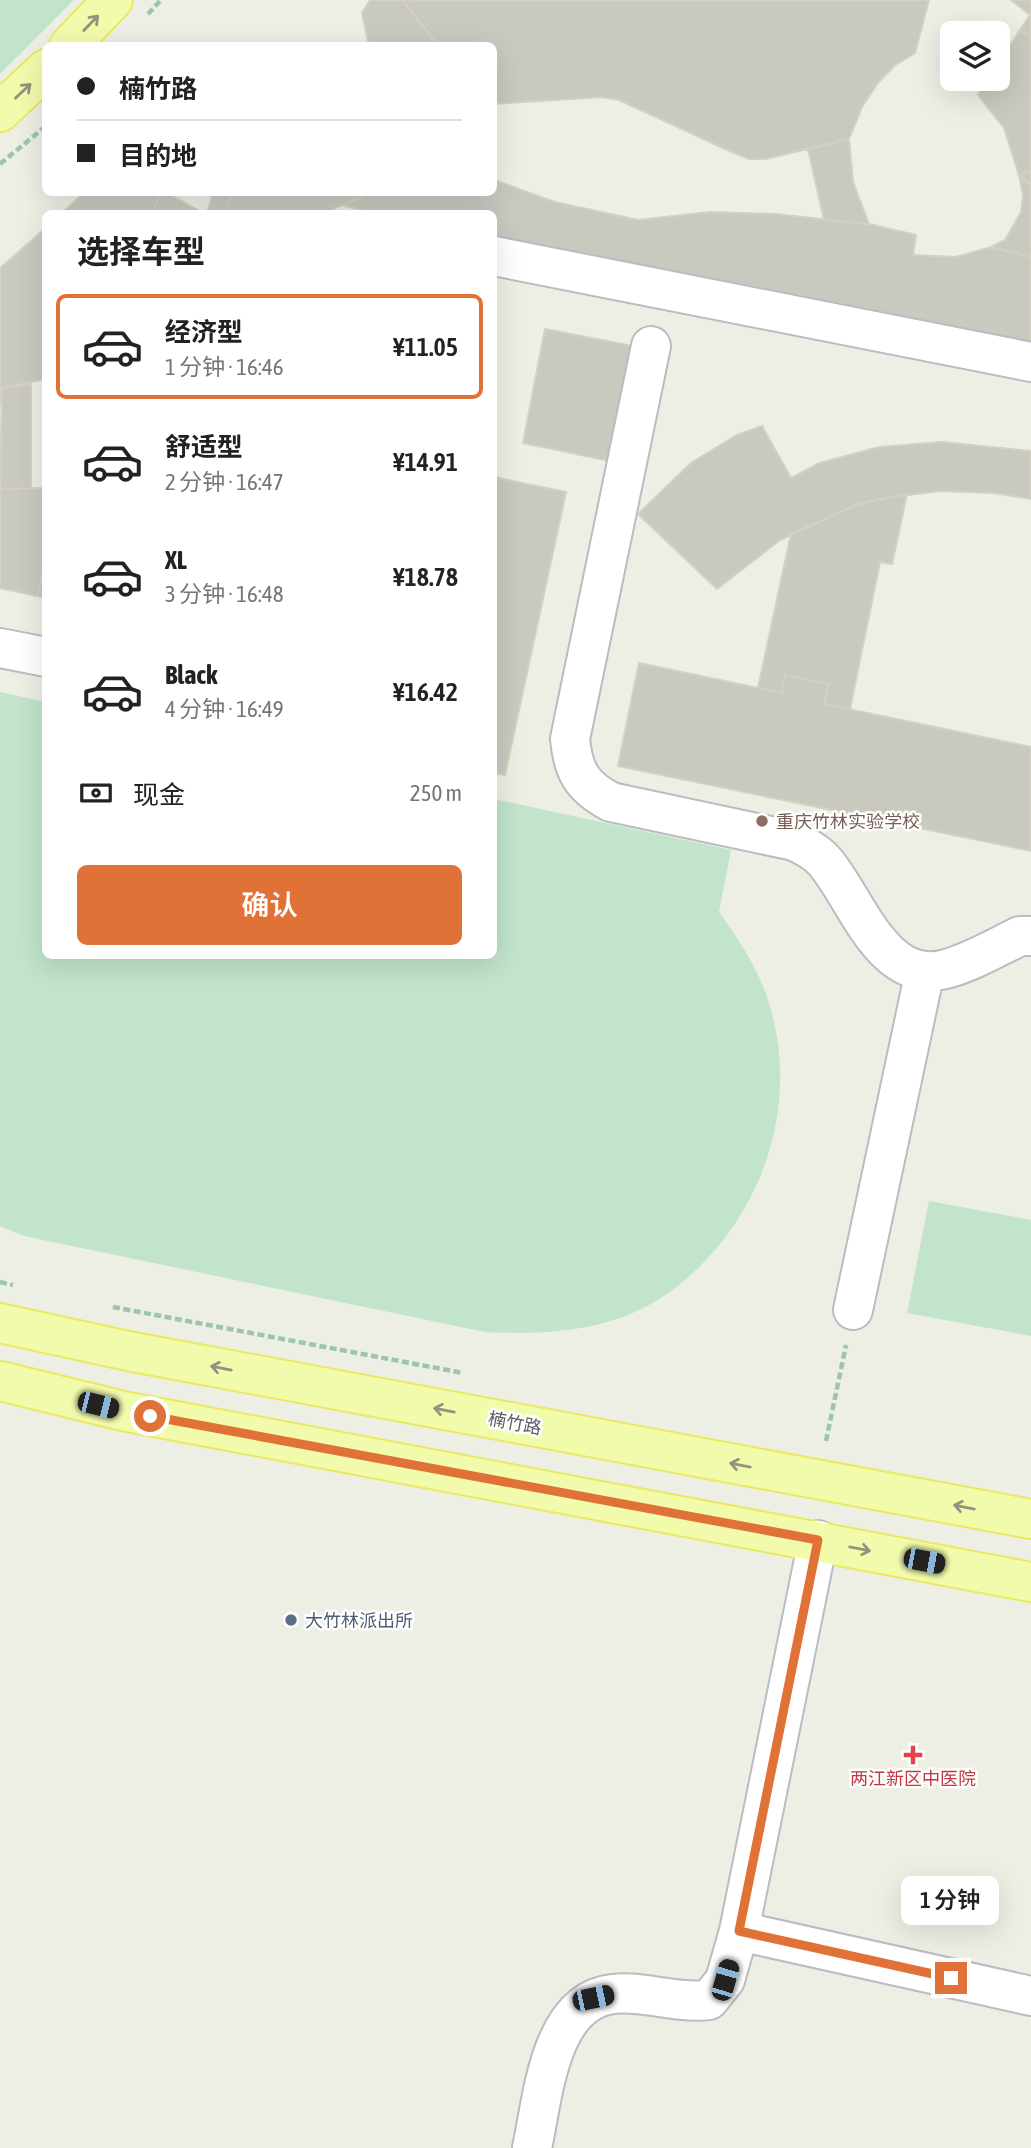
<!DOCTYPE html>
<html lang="zh">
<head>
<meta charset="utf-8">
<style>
  :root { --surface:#fff; --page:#f6f6f6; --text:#222; --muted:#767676; --line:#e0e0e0; --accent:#e07237 }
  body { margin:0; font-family:"Asap Condensed","Noto Sans SC",sans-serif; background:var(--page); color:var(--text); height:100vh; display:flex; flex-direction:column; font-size:26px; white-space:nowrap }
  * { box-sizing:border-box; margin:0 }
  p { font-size:23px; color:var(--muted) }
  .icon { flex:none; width:38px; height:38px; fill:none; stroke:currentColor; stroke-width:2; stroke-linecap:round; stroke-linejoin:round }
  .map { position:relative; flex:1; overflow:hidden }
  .sheet { position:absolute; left:42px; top:210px; width:455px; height:749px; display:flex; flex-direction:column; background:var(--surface); border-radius:10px; box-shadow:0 7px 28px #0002 }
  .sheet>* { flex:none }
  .banner { position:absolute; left:42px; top:42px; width:455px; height:154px; border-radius:10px; box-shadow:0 7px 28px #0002; display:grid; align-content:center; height:154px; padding:0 35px; background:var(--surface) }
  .controls { position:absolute; left:940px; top:21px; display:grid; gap:14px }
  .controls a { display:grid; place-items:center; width:70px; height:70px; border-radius:10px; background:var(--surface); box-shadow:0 7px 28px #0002; font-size:35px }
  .end { position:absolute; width:32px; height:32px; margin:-16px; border:9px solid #e07237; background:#fff; box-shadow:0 0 0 4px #fff }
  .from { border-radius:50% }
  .bubble { position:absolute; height:49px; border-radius:10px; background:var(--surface); box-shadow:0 7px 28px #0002; font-size:23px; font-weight:600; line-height:49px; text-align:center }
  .car { position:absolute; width:21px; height:42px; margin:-21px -10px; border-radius:9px; box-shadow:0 0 5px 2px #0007; background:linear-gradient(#222 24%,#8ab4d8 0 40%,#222 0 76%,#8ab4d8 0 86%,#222 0) }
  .banner b { display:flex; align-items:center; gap:24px; height:66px; font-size:26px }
  .banner b+b { border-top:2px solid var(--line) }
  .banner i { width:18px; height:18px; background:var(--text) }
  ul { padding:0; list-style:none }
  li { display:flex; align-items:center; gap:21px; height:105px; margin:0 14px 10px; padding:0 21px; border:4px solid transparent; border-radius:10px }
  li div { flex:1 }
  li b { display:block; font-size:26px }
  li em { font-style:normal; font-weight:600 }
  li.on { border-color:var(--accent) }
  li>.icon { width:63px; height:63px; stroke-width:1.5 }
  h2 { padding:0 35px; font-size:32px; line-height:84px }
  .pay { display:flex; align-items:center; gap:18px; height:77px; padding:0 35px; font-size:26px }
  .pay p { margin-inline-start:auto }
  .cta { display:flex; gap:14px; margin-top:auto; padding:14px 35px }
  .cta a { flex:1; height:80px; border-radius:10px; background:var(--accent); color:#fff; font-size:28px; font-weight:600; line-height:80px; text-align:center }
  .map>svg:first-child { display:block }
  .green { fill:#c1e4cb }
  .building { fill:#c9c9c0; stroke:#d2d1c2; stroke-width:2 }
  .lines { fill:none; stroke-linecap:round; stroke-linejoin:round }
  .minor-casing { stroke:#bbbcc2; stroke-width:42 }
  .major-casing { stroke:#eae960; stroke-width:42 }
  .path { stroke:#9bc4b2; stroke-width:4.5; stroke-dasharray:7 3.5; stroke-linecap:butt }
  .minor { stroke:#fff; stroke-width:38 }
  .major { stroke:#f2fbac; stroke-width:38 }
  .oneway { stroke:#90947d }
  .route { stroke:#e07237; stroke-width:9 }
  .education-dot { fill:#8d6e63; stroke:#fff; stroke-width:2.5 }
  .service-dot { fill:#5c6f8a; stroke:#fff; stroke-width:2.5 }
  .health-dot { fill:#e0444e; stroke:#fff; stroke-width:2.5 }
  .labels { text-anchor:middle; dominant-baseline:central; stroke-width:5; stroke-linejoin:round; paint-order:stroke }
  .education-label { font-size:18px; fill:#785e54; stroke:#fff; text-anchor:start }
  .street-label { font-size:18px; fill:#5c5d64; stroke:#fff }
  .service-label { font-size:18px; fill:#4e5e75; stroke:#fff; text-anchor:start }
  .health-label { font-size:18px; fill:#be3a42; stroke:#fff }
</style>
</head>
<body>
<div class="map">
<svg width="1031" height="2148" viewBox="0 0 1031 2148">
  <rect width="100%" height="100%" fill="#edeee4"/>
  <path class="green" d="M 0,0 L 74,0 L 0,74 Z
    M 0,692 L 45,702 L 46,956 L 494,956 L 494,799 L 731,850 L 719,912 C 739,940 757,967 768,1000 C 805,1112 755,1239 656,1301 C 605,1332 543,1335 485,1332 L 24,1236 L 0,1226 Z
    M 929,1201 L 1031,1220 L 1031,1336 L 907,1313 Z"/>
  <path class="building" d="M 370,0 L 402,0 L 439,46 L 369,46 L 362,13 Z
    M 402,0 L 929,0 L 915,53 L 895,65 L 877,84 L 862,107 L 849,139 L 766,159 L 749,159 L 734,153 L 619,100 L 602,97 L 494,104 L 494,46 L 439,46 Z
    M 1011,0 L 1031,0 L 1031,16 L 1030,15 Z
    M 1030,15 L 1031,16 L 1031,36 L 1020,30 Z
    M 1020,30 L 1031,36 L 1031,170 L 1019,175 L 1004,128 L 978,95 L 988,79 L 998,79 L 998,65 Z
    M 849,139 L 853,182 L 869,224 L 824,220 L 808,149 Z
    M 1031,170 L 1031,186 L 1019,175 Z
    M 1019,175 L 1031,184 L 1031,257 L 991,247 L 1005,240 L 1021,212 L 1023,195 Z
    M 494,180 L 555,202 L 638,220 L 710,212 L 775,214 L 869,224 L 916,235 L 913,255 L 956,257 L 991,247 L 1031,257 L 1031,345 L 494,237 L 494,214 L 379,214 L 344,206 L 371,192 L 494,192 Z
    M 85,192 L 160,192 L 152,214 L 61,214 Z
    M 160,192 L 165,192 L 205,214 L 152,214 Z
    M 213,192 L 232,192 L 226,214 L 207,214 Z
    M 232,192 L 371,192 L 322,214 L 243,214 L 227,210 Z
    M 46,228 L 46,379 L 2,388 L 0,406 L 0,268 Z
    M 545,329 L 633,346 L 610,461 L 523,443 Z
    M 31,384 L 31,488 L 0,489 L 2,388 Z
    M 762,426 L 791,478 L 820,463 L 879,447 L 942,442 L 1031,451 L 1031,499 L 994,493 L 941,491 L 883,498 L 856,505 L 780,540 L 717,589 L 638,514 L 691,463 L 737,435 Z
    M 494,477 L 566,492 L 505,775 L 494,773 Z
    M 46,488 L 46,558 L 37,596 L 0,588 L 0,489 Z
    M 907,494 L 892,564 L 880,562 L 850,709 L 824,704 L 829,684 L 785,675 L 782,693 L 758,688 L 791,534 L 856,505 Z
    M 46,558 L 46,598 L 37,596 Z
    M 639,663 L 782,693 L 785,675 L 829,684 L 824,704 L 1031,747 L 1031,851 L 618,766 Z"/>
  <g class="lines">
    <defs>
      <path id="minor" d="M 494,256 L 1031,362
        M 651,346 L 570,739 C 573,771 582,787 611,802 L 794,841 C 805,846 817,852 825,862 C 857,899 882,986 946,969 C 972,962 997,947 1020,936 L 1031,936
        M 0,648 L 46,657
        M 853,1310 L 925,971
        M 739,1931 L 1031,1996
        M 532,2148 C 543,2098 549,2001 613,1994 C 643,1990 674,2004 709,2000 L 725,1980 L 739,1931 L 818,1540"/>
      <path id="major" d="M 69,46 L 113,0
        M 0,112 L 46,69
        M 0,1323 L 128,1351 L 1031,1519
        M 0,1381 L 123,1411 L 1031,1582"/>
    </defs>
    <use href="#minor" class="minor-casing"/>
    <use href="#major" class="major-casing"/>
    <path class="path" d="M 148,14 L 161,0
      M 0,164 L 46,126
      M 0,1282 L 13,1285
      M 113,1307 L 463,1373
      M 826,1441 L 846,1345"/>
    <use href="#minor" class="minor"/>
    <use href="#major" class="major"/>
  </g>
  <defs><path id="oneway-shaft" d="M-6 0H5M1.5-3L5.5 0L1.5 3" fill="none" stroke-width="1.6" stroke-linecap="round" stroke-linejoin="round" transform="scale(1.75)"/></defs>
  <g class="oneway">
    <use href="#oneway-shaft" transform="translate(91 23) rotate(-46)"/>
    <use href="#oneway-shaft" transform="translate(23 91) rotate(-43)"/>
    <use href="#oneway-shaft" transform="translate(221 1368) rotate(-169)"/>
    <use href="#oneway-shaft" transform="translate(444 1410) rotate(-169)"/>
    <use href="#oneway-shaft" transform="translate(740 1465) rotate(-169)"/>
    <use href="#oneway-shaft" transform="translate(964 1507) rotate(-169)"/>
    <use href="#oneway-shaft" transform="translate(860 1549) rotate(11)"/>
  </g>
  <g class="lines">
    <path class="route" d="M 150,1416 L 818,1540 L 739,1931 L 951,1978"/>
  </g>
  <circle class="education-dot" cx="762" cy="821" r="7"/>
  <circle class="service-dot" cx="291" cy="1620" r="7"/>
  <path class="health-dot" d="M909.5 1744.5h7v7h7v7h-7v7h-7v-7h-7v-7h7z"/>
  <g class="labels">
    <g class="education-label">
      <text x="776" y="821">重庆竹林实验学校</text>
    </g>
    <g class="street-label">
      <text transform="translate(515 1423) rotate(11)">楠竹路</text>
    </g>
    <g class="service-label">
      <text x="305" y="1620">大竹林派出所</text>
    </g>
    <g class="health-label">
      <text x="913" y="1778">两江新区中医院</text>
    </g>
  </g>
</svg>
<div class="controls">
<a><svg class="icon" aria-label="layers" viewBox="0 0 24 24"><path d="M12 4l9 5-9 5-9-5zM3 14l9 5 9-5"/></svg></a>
</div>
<i class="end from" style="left:150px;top:1416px"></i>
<i class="end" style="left:951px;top:1978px"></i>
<div class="bubble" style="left:901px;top:1876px;width:98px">1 分钟</div>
<i class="car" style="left:98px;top:1405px;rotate:104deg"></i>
<i class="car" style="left:924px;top:1561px;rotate:101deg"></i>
<i class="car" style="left:725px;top:1980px;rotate:16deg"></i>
<i class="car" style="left:593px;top:1998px;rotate:78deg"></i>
<div class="banner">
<b><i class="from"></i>楠竹路</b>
<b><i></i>目的地</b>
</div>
<section class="sheet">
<h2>选择车型</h2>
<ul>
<li class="on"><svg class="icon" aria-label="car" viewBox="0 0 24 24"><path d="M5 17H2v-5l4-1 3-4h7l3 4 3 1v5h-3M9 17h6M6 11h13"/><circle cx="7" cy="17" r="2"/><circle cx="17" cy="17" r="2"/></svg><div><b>经济型</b><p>1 分钟 · 16:46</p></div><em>¥11.05</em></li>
<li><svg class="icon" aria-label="car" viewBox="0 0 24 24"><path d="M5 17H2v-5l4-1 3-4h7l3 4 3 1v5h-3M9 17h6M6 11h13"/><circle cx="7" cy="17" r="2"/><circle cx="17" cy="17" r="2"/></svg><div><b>舒适型</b><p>2 分钟 · 16:47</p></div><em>¥14.91</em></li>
<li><svg class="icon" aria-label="car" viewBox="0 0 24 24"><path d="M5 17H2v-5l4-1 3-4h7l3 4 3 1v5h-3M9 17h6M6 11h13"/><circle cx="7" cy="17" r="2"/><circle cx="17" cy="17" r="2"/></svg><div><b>XL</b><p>3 分钟 · 16:48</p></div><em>¥18.78</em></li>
<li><svg class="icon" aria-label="car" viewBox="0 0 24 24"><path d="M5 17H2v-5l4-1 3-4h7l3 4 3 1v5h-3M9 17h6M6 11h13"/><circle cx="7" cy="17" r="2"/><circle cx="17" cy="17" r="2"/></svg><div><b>Black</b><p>4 分钟 · 16:49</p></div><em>¥16.42</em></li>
</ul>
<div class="pay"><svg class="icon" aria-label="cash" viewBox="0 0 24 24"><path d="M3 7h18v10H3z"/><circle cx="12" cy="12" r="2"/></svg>现金<p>250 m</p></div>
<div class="cta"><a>确认</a></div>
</section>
</div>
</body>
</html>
